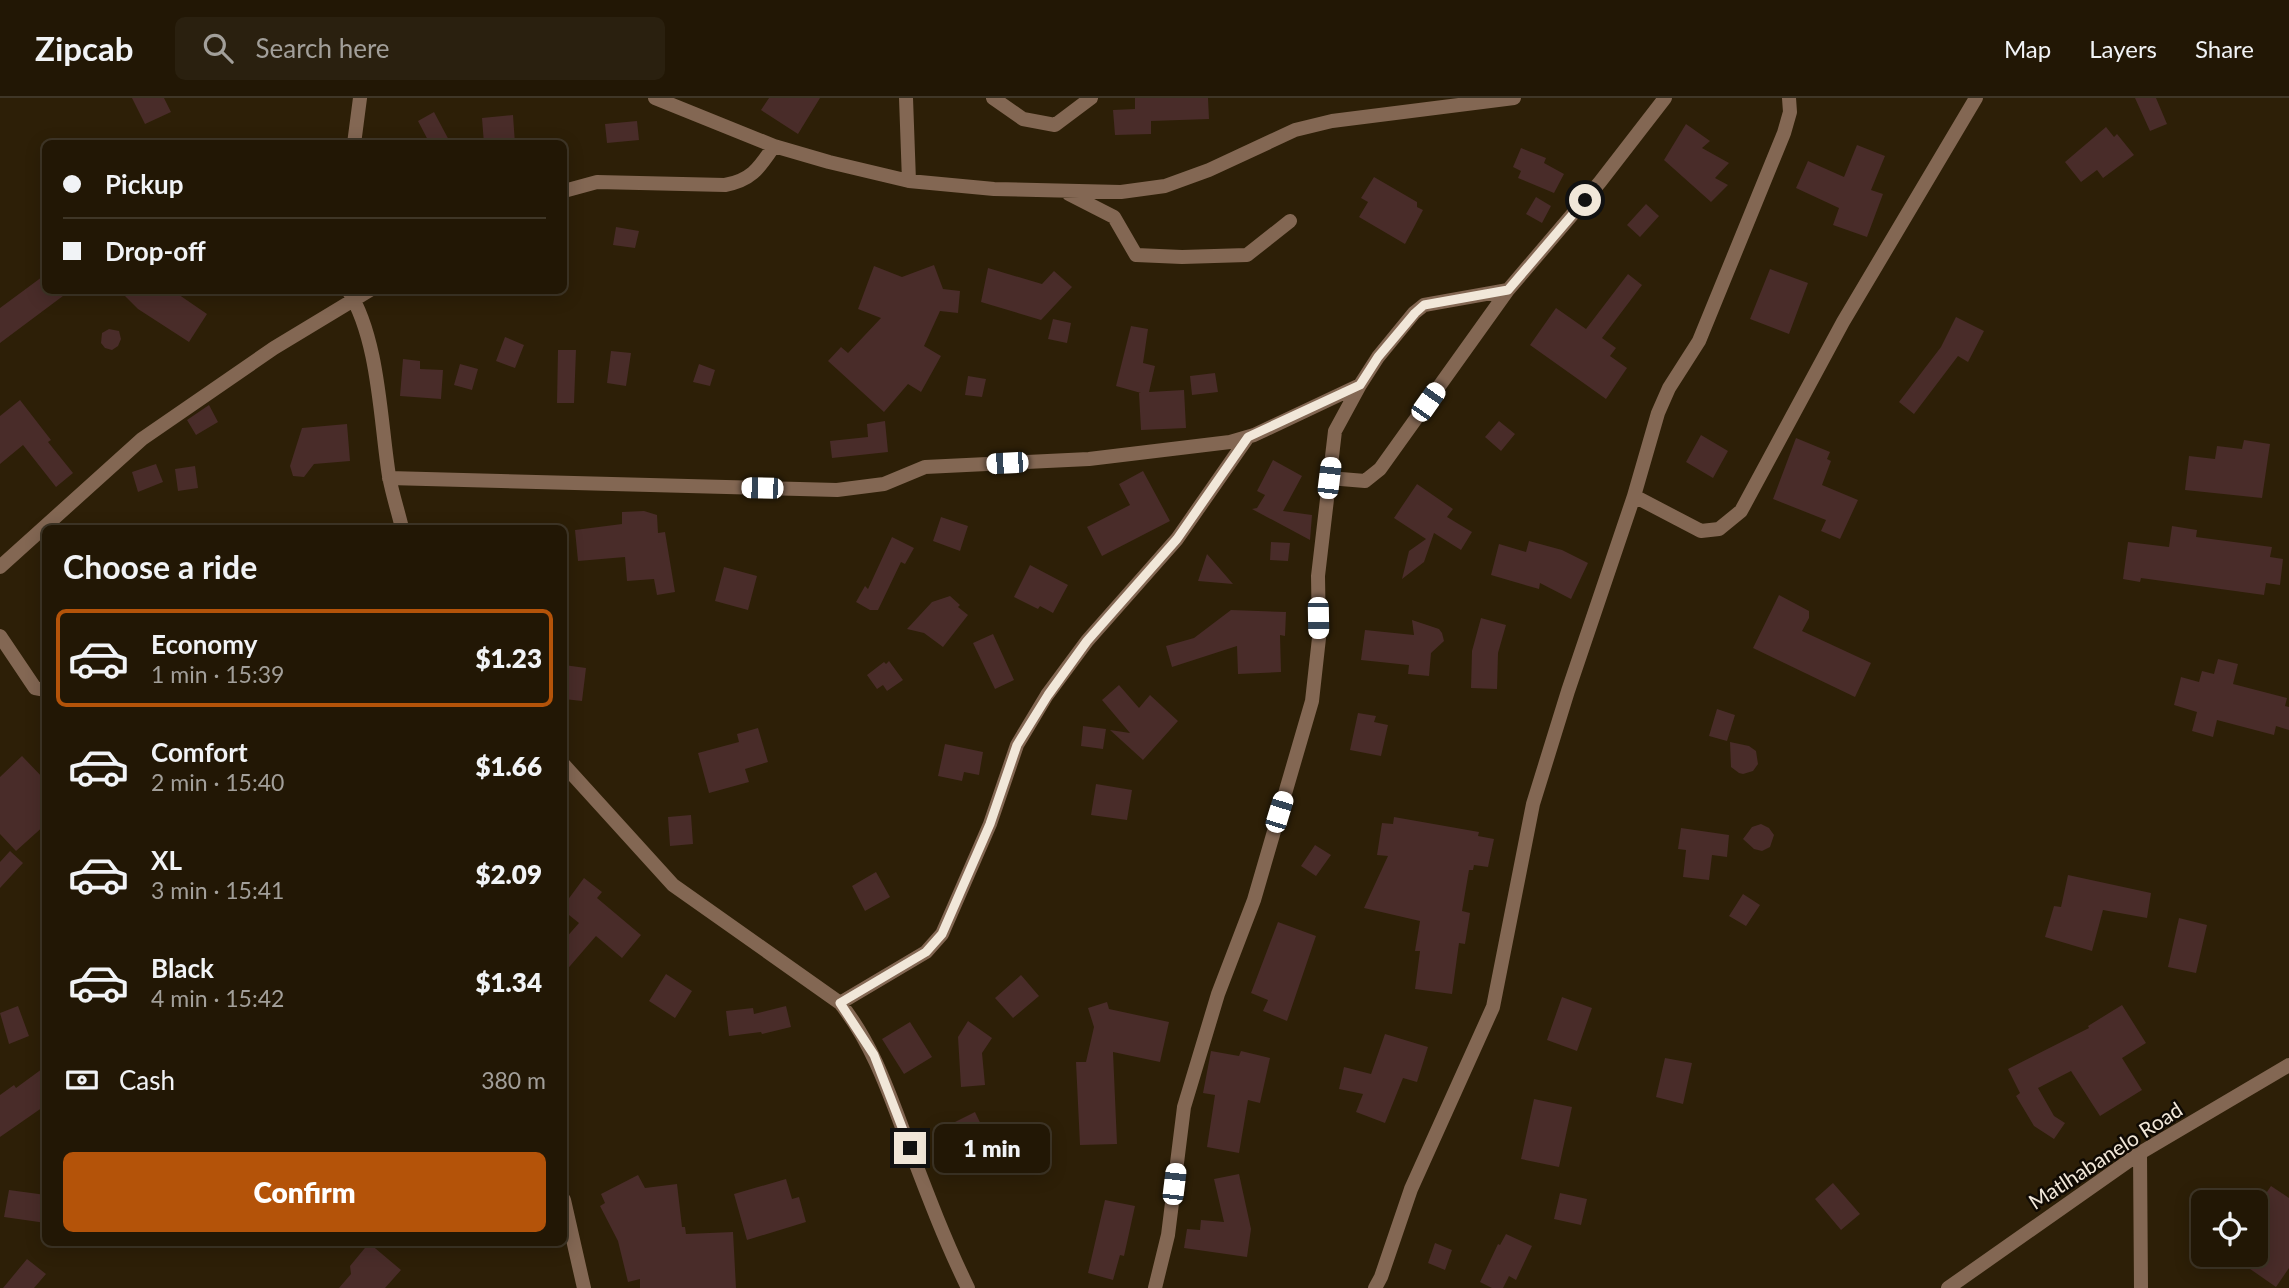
<!DOCTYPE html>
<html lang="en">
<head>
<meta charset="utf-8">
<style>
  :root { --surface:#221705; --page:#2a200f; --text:#f1f3f6; --muted:#a29f9a; --line:#3f3627; --accent:#b45309 }
  body { margin:0; font-family:Lato,sans-serif; background:var(--page); color:var(--text); height:100vh; display:flex; flex-direction:column; font-size:26px; white-space:nowrap }
  * { box-sizing:border-box; margin:0 }
  p { font-size:23px; color:var(--muted) }
  .icon { flex:none; width:38px; height:38px; fill:none; stroke:currentColor; stroke-width:2; stroke-linecap:round; stroke-linejoin:round }
  .map { position:relative; flex:1; overflow:hidden }
  .sheet { position:absolute; left:42px; top:427px; width:525px; height:721px; display:flex; flex-direction:column; background:var(--surface); border-radius:10px; box-shadow:0 4px 18px #0003,0 0 0 2px var(--line) }
  .sheet>* { flex:none }
  .banner { position:absolute; left:42px; top:42px; width:525px; height:154px; border-radius:10px; box-shadow:0 4px 18px #0003,0 0 0 2px var(--line); display:grid; align-content:center; height:154px; padding:0 21px; background:var(--surface) }
  .tools { position:absolute; left:2191px; top:1092px; display:grid; gap:14px }
  .tools a { display:grid; place-items:center; width:77px; height:77px; border-radius:10px; background:var(--surface); box-shadow:0 4px 18px #0003,0 0 0 2px var(--line); font-size:35px }
  .end { position:absolute; width:32px; height:32px; margin:-16px; border:9px solid #f1e7d9; background:#111; box-shadow:0 0 0 4px #111 }
  .from { border-radius:50% }
  .bubble { position:absolute; height:49px; border-radius:10px; background:var(--surface); box-shadow:0 4px 18px #0003,0 0 0 2px var(--line); font-size:23px; font-weight:800; line-height:49px; text-align:center }
  .car { position:absolute; width:21px; height:42px; margin:-21px -10px; border-radius:9px; box-shadow:0 0 5px 2px #0007; background:linear-gradient(#fff 24%,#345 0 40%,#fff 0 76%,#345 0 86%,#fff 0) }
  .banner b { display:flex; align-items:center; gap:24px; height:66px; font-size:26px }
  .banner b+b { border-top:2px solid var(--line) }
  .banner i { width:18px; height:18px; background:var(--text) }
  ul { padding:0; list-style:none }
  li { display:flex; align-items:center; gap:21px; height:98px; margin:0 14px 10px; padding:0 7px; border:4px solid transparent; border-radius:10px }
  li div { flex:1 }
  li b { display:block; font-size:26px }
  li em { font-style:normal; font-weight:800 }
  li.selected { border-color:var(--accent) }
  li>.icon { width:63px; height:63px; stroke-width:1.5 }
  h2 { padding:0 21px; font-size:32px; line-height:84px }
  .pay { display:flex; align-items:center; gap:18px; height:77px; padding:0 21px; font-size:26px }
  .pay p { margin-inline-start:auto }
  .cta { display:flex; gap:14px; margin-top:auto; padding:14px 21px }
  .cta a { flex:1; height:80px; border-radius:10px; background:var(--accent); color:#fff; font-size:28px; font-weight:800; line-height:80px; text-align:center }
  header { display:flex; align-items:center; gap:42px; box-sizing:border-box; height:98px; padding:0 35px; background:var(--surface); border-bottom:2px solid var(--line) }
  header strong { font-size:33px }
  nav { display:flex; gap:38px; margin-inline-start:auto; font-size:24px }
  .search { width:490px; height:63px; background:var(--page); display:flex; align-items:center; gap:18px; box-sizing:border-box; padding:0 24px; border-radius:10px; color:var(--muted); font-size:26px }
  .map>svg:first-child { display:block }
  .building { fill:#492c29 }
  .lines { fill:none; stroke-linecap:round; stroke-linejoin:round }
  .minor { stroke:#836753; stroke-width:14 }
  .route { stroke:#f1e7d9; stroke-width:9 }
  .labels { text-anchor:middle; dominant-baseline:central; stroke-width:5; stroke-linejoin:round; paint-order:stroke }
  .street-label { font-size:21px; fill:#f1e7d9; stroke:#100a03 }
</style>
</head>
<body>
<header>
<strong>Zipcab</strong>
<div class="search"><svg class="icon" aria-label="search" viewBox="0 0 24 24"><circle cx="10" cy="10" r="6"/><path d="M15 15l6 6"/></svg>Search here</div>
<nav><a>Map</a><a>Layers</a><a>Share</a></nav>
</header>
<div class="map">
<svg width="2289" height="1190" viewBox="0 0 2289 1190">
  <rect width="100%" height="100%" fill="#2d1f07"/>
  <path class="building" d="M 132,0 L 164,0 L 171,14 L 145,26 Z
    M 769,0 L 820,0 L 798,36 L 761,12 Z
    M 1135,0 L 1208,0 L 1209,21 L 1151,23 L 1151,36 L 1115,37 L 1113,12 L 1135,11 Z
    M 2135,0 L 2156,0 L 2167,26 L 2150,33 Z
    M 434,14 L 451,46 L 430,46 L 418,23 Z
    M 513,17 L 515,46 L 484,46 L 482,20 Z
    M 637,23 L 639,42 L 607,45 L 605,26 Z
    M 1686,26 L 1710,43 L 1702,50 L 1729,65 L 1715,80 L 1728,87 L 1711,104 L 1664,62 Z
    M 2106,29 L 2114,39 L 2117,36 L 2134,57 L 2103,80 L 2097,72 L 2081,84 L 2065,64 Z
    M 1857,47 L 1885,58 L 1871,92 L 1883,96 L 1867,139 L 1833,127 L 1839,110 L 1796,90 L 1808,63 L 1844,79 Z
    M 1521,50 L 1546,60 L 1544,65 L 1564,76 L 1554,95 L 1518,80 L 1521,73 L 1513,69 Z
    M 1374,79 L 1417,104 L 1417,109 L 1423,112 L 1405,146 L 1359,119 L 1368,104 L 1361,100 Z
    M 1536,99 L 1551,108 L 1542,125 L 1526,116 Z
    M 1646,106 L 1659,118 L 1640,139 L 1627,127 Z
    M 616,129 L 639,133 L 635,150 L 613,147 Z
    M 934,167 L 943,191 L 960,193 L 958,215 L 940,213 L 924,248 L 941,258 L 921,294 L 908,286 L 884,314 L 828,263 L 841,249 L 848,255 L 881,220 L 858,211 L 874,168 L 902,179 Z
    M 988,170 L 1042,186 L 1054,173 L 1072,189 L 1041,222 L 981,204 Z
    M 1770,171 L 1808,185 L 1789,236 L 1750,221 Z
    M 46,176 L 46,192 L 71,192 L 0,245 L 0,210 Z
    M 1628,176 L 1642,187 L 1602,240 L 1616,250 L 1610,258 L 1627,270 L 1606,301 L 1530,247 L 1556,210 L 1586,231 Z
    M 119,192 L 172,192 L 207,216 L 189,244 L 138,211 Z
    M 1956,219 L 1984,233 L 1968,264 L 1958,258 L 1914,316 L 1899,304 L 1941,249 Z
    M 1053,221 L 1071,225 L 1067,245 L 1048,241 Z
    M 1131,228 L 1148,231 L 1143,265 L 1155,268 L 1149,294 L 1184,292 L 1186,330 L 1141,332 L 1139,295 L 1141,295 L 1116,288 Z
    M 109,231 L 119,233 L 121,241 L 118,248 L 112,252 L 105,250 L 101,245 L 102,235 Z
    M 505,239 L 524,247 L 515,270 L 496,263 Z
    M 558,252 L 576,252 L 574,305 L 557,305 Z
    M 611,253 L 631,255 L 626,288 L 607,285 Z
    M 403,261 L 420,263 L 420,271 L 443,272 L 441,301 L 400,298 Z
    M 460,266 L 478,271 L 472,292 L 454,287 Z
    M 699,266 L 715,272 L 710,288 L 693,284 Z
    M 1215,275 L 1218,294 L 1192,297 L 1190,278 Z
    M 968,278 L 986,281 L 982,299 L 965,297 Z
    M 20,302 L 51,342 L 48,344 L 73,375 L 56,389 L 23,347 L 0,366 L 0,318 Z
    M 209,307 L 218,324 L 196,337 L 187,322 Z
    M 885,323 L 888,354 L 832,360 L 830,343 L 868,339 L 867,326 Z
    M 1499,323 L 1515,336 L 1501,353 L 1485,339 Z
    M 347,326 L 350,363 L 314,366 L 304,379 L 293,378 L 290,368 L 302,330 Z
    M 1701,337 L 1728,353 L 1713,380 L 1686,364 Z
    M 1796,340 L 1830,354 L 1827,361 L 1831,363 L 1822,387 L 1858,402 L 1840,441 L 1821,433 L 1826,422 L 1773,401 Z
    M 2244,342 L 2270,346 L 2262,400 L 2185,392 L 2189,358 L 2215,361 L 2217,348 L 2242,351 Z
    M 1273,362 L 1302,378 L 1283,413 L 1312,417 L 1310,442 L 1252,411 L 1257,410 L 1265,397 L 1257,393 Z
    M 156,366 L 163,384 L 138,394 L 132,374 Z
    M 195,368 L 198,390 L 178,393 L 175,371 Z
    M 1143,373 L 1170,423 L 1102,458 L 1087,429 L 1130,407 L 1119,386 Z
    M 1417,386 L 1453,411 L 1447,419 L 1472,434 L 1461,452 L 1434,435 L 1424,464 L 1402,481 L 1409,453 L 1426,441 L 1394,420 Z
    M 644,413 L 657,417 L 658,435 L 665,434 L 675,494 L 657,497 L 654,481 L 627,483 L 625,459 L 578,463 L 575,432 L 622,426 L 622,414 Z
    M 941,419 L 968,428 L 960,453 L 933,443 Z
    M 2172,428 L 2197,432 L 2196,439 L 2272,449 L 2270,459 L 2283,461 L 2280,487 L 2266,485 L 2264,497 L 2141,480 L 2140,484 L 2123,481 L 2128,444 L 2169,449 Z
    M 892,439 L 914,450 L 905,466 L 901,464 L 878,512 L 870,512 L 856,504 L 865,488 L 868,491 Z
    M 1529,443 L 1562,452 L 1588,465 L 1571,501 L 1540,485 L 1539,491 L 1491,477 L 1499,446 L 1526,454 Z
    M 1271,444 L 1290,445 L 1288,463 L 1270,462 Z
    M 1207,456 L 1233,486 L 1198,483 Z
    M 1030,467 L 1068,487 L 1053,515 L 1040,508 L 1038,511 L 1014,499 Z
    M 724,469 L 757,478 L 748,512 L 715,503 Z
    M 1779,497 L 1809,513 L 1809,520 L 1802,533 L 1871,565 L 1855,599 L 1753,550 Z
    M 950,498 L 960,507 L 958,509 L 968,517 L 943,549 L 924,535 L 907,531 L 932,504 Z
    M 1231,512 L 1286,514 L 1285,538 L 1280,537 L 1281,574 L 1238,576 L 1237,548 L 1172,569 L 1166,548 L 1194,540 Z
    M 1481,520 L 1506,527 L 1498,555 L 1497,591 L 1471,590 L 1472,553 Z
    M 1412,522 L 1439,531 L 1442,535 L 1444,543 L 1431,555 L 1429,578 L 1408,576 L 1409,567 L 1361,562 L 1365,532 L 1414,537 Z
    M 993,536 L 1014,582 L 995,591 L 973,545 Z
    M 2218,561 L 2238,566 L 2233,586 L 2287,600 L 2285,608 L 2289,609 L 2289,632 L 2276,628 L 2274,637 L 2217,622 L 2213,639 L 2192,633 L 2197,614 L 2174,607 L 2181,579 L 2199,584 L 2202,573 L 2214,576 Z
    M 889,563 L 903,582 L 887,593 L 883,587 L 877,591 L 867,577 L 884,564 L 886,566 Z
    M 564,567 L 586,570 L 582,603 L 564,601 Z
    M 1119,587 L 1139,610 L 1150,597 L 1178,623 L 1143,662 L 1110,632 L 1130,635 L 1102,602 Z
    M 1717,611 L 1735,617 L 1727,643 L 1709,638 Z
    M 1358,615 L 1376,618 L 1374,624 L 1388,627 L 1381,658 L 1350,652 Z
    M 1083,628 L 1106,631 L 1103,651 L 1081,648 Z
    M 758,630 L 768,664 L 745,671 L 749,684 L 709,695 L 698,655 L 739,644 L 737,636 Z
    M 1730,644 L 1749,648 L 1756,653 L 1758,666 L 1753,673 L 1743,676 L 1739,675 L 1731,669 Z
    M 945,646 L 983,654 L 979,677 L 964,674 L 962,683 L 938,678 Z
    M 22,658 L 46,683 L 46,726 L 16,753 L 0,736 L 0,679 Z
    M 1096,686 L 1132,692 L 1127,722 L 1091,717 Z
    M 691,717 L 693,746 L 670,748 L 668,719 Z
    M 1394,719 L 1479,734 L 1478,738 L 1494,741 L 1488,769 L 1474,767 L 1473,772 L 1469,772 L 1462,813 L 1470,815 L 1465,846 L 1459,845 L 1452,896 L 1415,891 L 1420,853 L 1415,853 L 1420,823 L 1364,810 L 1388,758 L 1377,757 L 1382,725 L 1393,726 Z
    M 1761,726 L 1769,730 L 1774,737 L 1770,749 L 1762,753 L 1754,751 L 1743,741 L 1752,729 Z
    M 1681,730 L 1729,737 L 1727,759 L 1712,757 L 1709,782 L 1683,779 L 1686,752 L 1678,751 Z
    M 1315,747 L 1331,757 L 1316,778 L 1301,768 Z
    M 10,753 L 23,765 L 0,790 L 0,764 Z
    M 876,774 L 890,799 L 865,813 L 852,788 Z
    M 2068,777 L 2151,795 L 2147,820 L 2103,812 L 2092,853 L 2045,839 L 2054,808 L 2061,809 Z
    M 584,780 L 602,794 L 597,800 L 641,837 L 622,860 L 596,838 L 564,875 L 564,842 L 579,825 L 564,813 L 564,807 Z
    M 1743,796 L 1760,807 L 1746,828 L 1729,818 Z
    M 2179,820 L 2207,827 L 2196,875 L 2168,869 Z
    M 1278,824 L 1316,838 L 1287,923 L 1263,913 L 1268,902 L 1251,895 Z
    M 666,876 L 692,893 L 675,920 L 649,903 Z
    M 1021,877 L 1039,898 L 1013,920 L 995,900 Z
    M 1562,899 L 1592,910 L 1577,953 L 1547,942 Z
    M 1107,904 L 1109,911 L 1169,924 L 1160,964 L 1113,954 L 1117,1046 L 1080,1047 L 1076,964 L 1086,964 L 1094,929 L 1088,910 Z
    M 2122,907 L 2146,945 L 2122,960 L 2142,992 L 2100,1018 L 2071,973 L 2038,990 L 2054,1018 L 2065,1025 L 2054,1041 L 2034,1028 L 2016,998 L 2020,995 L 2008,971 L 2089,930 L 2088,928 Z
    M 18,908 L 29,938 L 9,946 L 0,915 Z
    M 786,908 L 791,929 L 762,936 L 761,934 L 729,938 L 726,913 L 753,910 L 754,916 Z
    M 968,923 L 992,940 L 982,955 L 985,987 L 961,989 L 958,939 Z
    M 910,924 L 932,959 L 904,976 L 882,941 Z
    M 1385,936 L 1428,949 L 1417,984 L 1403,980 L 1385,1025 L 1356,1014 L 1363,996 L 1339,991 L 1344,969 L 1371,976 Z
    M 1211,953 L 1239,958 L 1241,953 L 1270,960 L 1260,1005 L 1248,1002 L 1239,1055 L 1207,1049 L 1215,997 L 1203,995 Z
    M 1665,960 L 1692,965 L 1683,1006 L 1656,999 Z
    M 46,968 L 46,1007 L 0,1039 L 0,997 L 14,987 L 16,990 Z
    M 1534,1001 L 1572,1009 L 1559,1069 L 1521,1061 Z
    M 975,1014 L 988,1041 L 954,1058 L 941,1031 Z
    M 1239,1076 L 1251,1131 L 1247,1159 L 1184,1150 L 1187,1131 L 1200,1132 L 1201,1122 L 1224,1124 L 1214,1081 Z
    M 638,1077 L 645,1090 L 677,1086 L 682,1129 L 685,1129 L 686,1136 L 733,1134 L 736,1190 L 640,1190 L 640,1181 L 628,1184 L 618,1143 L 600,1108 L 605,1105 L 601,1096 Z
    M 786,1081 L 792,1101 L 799,1099 L 806,1124 L 747,1142 L 734,1096 Z
    M 1833,1085 L 1860,1116 L 1841,1132 L 1815,1101 Z
    M 2271,1088 L 2289,1100 L 2289,1170 L 2276,1189 L 2230,1157 L 2256,1157 L 2256,1110 Z
    M 9,1092 L 46,1097 L 46,1125 L 4,1119 Z
    M 1560,1095 L 1587,1101 L 1581,1127 L 1554,1121 Z
    M 1105,1102 L 1135,1108 L 1124,1158 L 1120,1157 L 1113,1182 L 1088,1175 Z
    M 1506,1136 L 1532,1148 L 1516,1182 L 1509,1178 L 1503,1190 L 1492,1190 L 1480,1184 L 1498,1146 L 1500,1147 Z
    M 369,1145 L 401,1172 L 385,1190 L 339,1190 L 351,1176 L 350,1168 Z
    M 1435,1145 L 1452,1152 L 1445,1172 L 1428,1165 Z
    M 27,1161 L 46,1176 L 34,1190 L 3,1190 Z"/>
  <g class="lines">
    <path class="minor" d="M 655,0 L 774,48 L 829,64 L 909,83 L 994,91 L 1121,94 L 1165,88 L 1209,72 L 1295,32 L 1332,23 L 1514,0
      M 906,0 L 909,83
      M 993,0 L 1023,21 L 1055,27 L 1091,0
      M 354,46 L 360,0
      M 564,93 L 597,84 L 725,87 C 752,82 759,70 774,48
      M 1069,96 L 1114,119 L 1136,157 L 1182,159 L 1247,157 L 1290,123
      M 348,192 C 379,241 380,321 389,378 C 392,395 398,413 402,430
      M 389,380 L 837,392 L 884,386 L 925,369 L 1089,361 L 1230,344 L 1254,337 L 1360,287
      M 1329,380 L 1365,383 L 1380,371 L 1508,192
      M 1634,398 L 1701,433 L 1719,431 L 1741,413 L 1843,224 L 1976,0
      M 0,469 L 142,341 L 274,250 L 370,192
      M 0,538 L 35,590 L 46,592
      M 564,667 L 673,787 L 840,905 C 872,945 888,992 906,1040 C 925,1090 944,1141 968,1190
      M 840,905 L 926,854 L 942,836 L 990,726 L 1017,647 L 1047,597 L 1087,543 L 1177,441 L 1248,339
      M 2140,1055 L 2141,1190
      M 564,1102 L 584,1190
      M 1155,1190 L 1168,1137 L 1184,1009 L 1218,896 L 1254,802 L 1312,603 L 1319,540 L 1318,478 L 1335,333 L 1360,287 L 1378,259 L 1414,215 L 1424,207 L 1508,192 L 1600,84 L 1665,0
      M 1375,1190 L 1381,1179 L 1411,1091 L 1493,909 L 1533,706 L 1568,593 L 1634,398 L 1658,315 L 1669,290 L 1699,243 L 1784,35 L 1790,14 L 1789,0
      M 1948,1190 L 2140,1055 L 2289,967"/>
  </g>
  <g class="lines">
    <path class="route" d="M 910,1050 L 874,957 L 840,905 L 926,854 L 942,836 L 990,726 L 1017,647 L 1048,597 L 1087,543 L 1177,441 L 1248,339 L 1360,287 L 1378,259 L 1415,215 L 1424,207 L 1508,192 L 1585,102"/>
  </g>
  <g class="labels">
    <g class="street-label">
      <text transform="translate(2105 1057) rotate(-33)">Matlhabanelo Road</text>
    </g>
  </g>
</svg>
<div class="tools">
<a><svg class="icon" aria-label="locate" viewBox="0 0 24 24"><circle cx="12" cy="12" r="6"/><path d="M12 2v4M12 18v4M2 12h4M18 12h4"/></svg></a>
</div>
<i class="end from" style="left:1585px;top:102px"></i>
<i class="end" style="left:910px;top:1050px"></i>
<div class="bubble" style="left:934px;top:1026px;width:116px">1 min</div>
<i class="car" style="left:1428px;top:304px;rotate:35deg"></i>
<i class="car" style="left:1007px;top:365px;rotate:267deg"></i>
<i class="car" style="left:1329px;top:380px;rotate:7deg"></i>
<i class="car" style="left:762px;top:390px;rotate:271deg"></i>
<i class="car" style="left:1318px;top:520px;rotate:179deg"></i>
<i class="car" style="left:1279px;top:714px;rotate:17deg"></i>
<i class="car" style="left:1174px;top:1086px;rotate:7deg"></i>
<div class="banner">
<b><i class="from"></i>Pickup</b>
<b><i></i>Drop-off</b>
</div>
<section class="sheet">
<h2>Choose a ride</h2>
<ul>
<li class="selected"><svg class="icon" aria-label="car" viewBox="0 0 24 24"><path d="M5 17H2v-5l4-1 3-4h7l3 4 3 1v5h-3M9 17h6M6 11h13"/><circle cx="7" cy="17" r="2"/><circle cx="17" cy="17" r="2"/></svg><div><b>Economy</b><p>1 min · 15:39</p></div><em>$1.23</em></li>
<li><svg class="icon" aria-label="car" viewBox="0 0 24 24"><path d="M5 17H2v-5l4-1 3-4h7l3 4 3 1v5h-3M9 17h6M6 11h13"/><circle cx="7" cy="17" r="2"/><circle cx="17" cy="17" r="2"/></svg><div><b>Comfort</b><p>2 min · 15:40</p></div><em>$1.66</em></li>
<li><svg class="icon" aria-label="car" viewBox="0 0 24 24"><path d="M5 17H2v-5l4-1 3-4h7l3 4 3 1v5h-3M9 17h6M6 11h13"/><circle cx="7" cy="17" r="2"/><circle cx="17" cy="17" r="2"/></svg><div><b>XL</b><p>3 min · 15:41</p></div><em>$2.09</em></li>
<li><svg class="icon" aria-label="car" viewBox="0 0 24 24"><path d="M5 17H2v-5l4-1 3-4h7l3 4 3 1v5h-3M9 17h6M6 11h13"/><circle cx="7" cy="17" r="2"/><circle cx="17" cy="17" r="2"/></svg><div><b>Black</b><p>4 min · 15:42</p></div><em>$1.34</em></li>
</ul>
<div class="pay"><svg class="icon" aria-label="cash" viewBox="0 0 24 24"><path d="M3 7h18v10H3z"/><circle cx="12" cy="12" r="2"/></svg>Cash<p>380 m</p></div>
<div class="cta"><a>Confirm</a></div>
</section>
</div>
</body>
</html>
